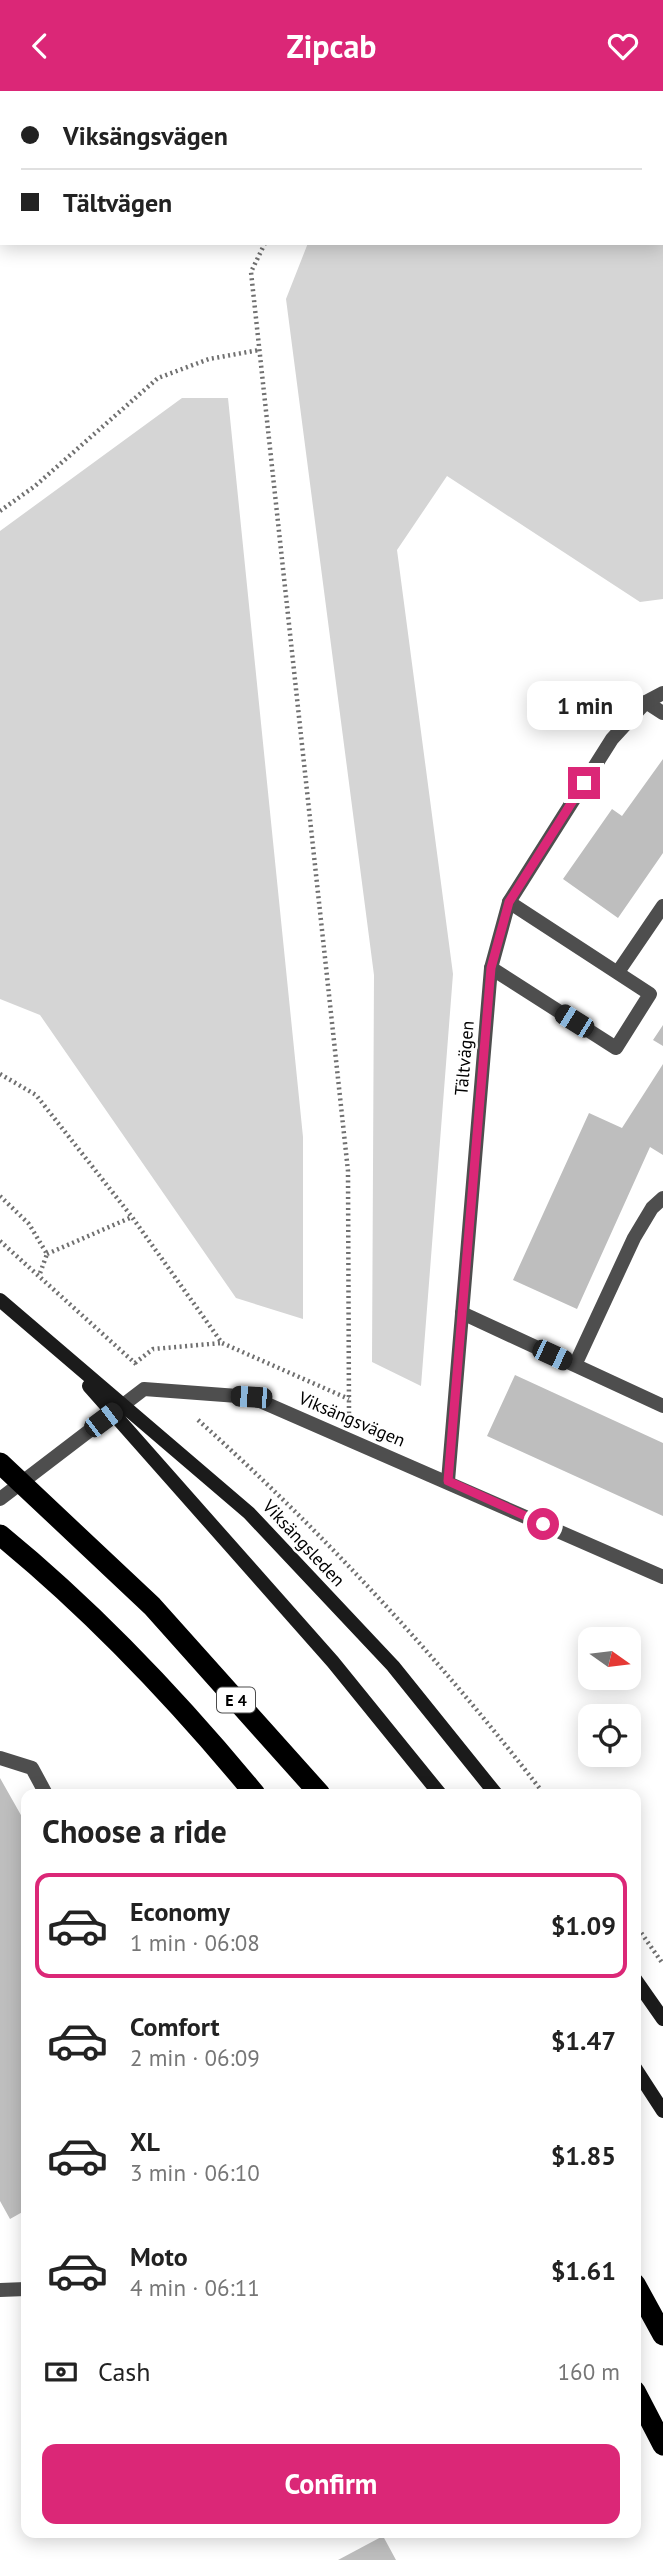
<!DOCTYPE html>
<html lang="en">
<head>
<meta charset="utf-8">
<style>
  :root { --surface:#fff; --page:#f2f2f2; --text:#222; --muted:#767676; --line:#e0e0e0; --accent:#db2777 }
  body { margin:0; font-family:"PT Sans",sans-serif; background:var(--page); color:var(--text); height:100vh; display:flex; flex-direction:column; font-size:26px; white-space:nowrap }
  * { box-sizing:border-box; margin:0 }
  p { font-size:23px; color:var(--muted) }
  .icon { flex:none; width:38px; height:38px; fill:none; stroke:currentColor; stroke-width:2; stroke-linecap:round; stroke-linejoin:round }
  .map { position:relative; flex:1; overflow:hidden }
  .panel { position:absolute; left:21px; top:1698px; width:620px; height:749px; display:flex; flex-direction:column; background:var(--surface); border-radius:14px; box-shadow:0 4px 18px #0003 }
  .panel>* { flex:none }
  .hud { position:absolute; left:0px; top:0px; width:663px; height:154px; box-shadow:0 4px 18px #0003; display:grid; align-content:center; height:154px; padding:0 21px; background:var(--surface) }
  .needle { width:46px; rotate:104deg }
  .tools { position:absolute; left:578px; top:1536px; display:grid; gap:14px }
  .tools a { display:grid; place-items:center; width:63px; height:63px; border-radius:14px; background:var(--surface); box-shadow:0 4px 18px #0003; font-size:35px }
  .end { position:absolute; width:32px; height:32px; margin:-16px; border:9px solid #db2777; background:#fff; box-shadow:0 0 0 4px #fff }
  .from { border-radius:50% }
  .bubble { position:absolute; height:49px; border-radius:14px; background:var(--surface); box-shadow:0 4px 18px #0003; font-size:23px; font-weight:700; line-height:49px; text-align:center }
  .car { position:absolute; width:21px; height:42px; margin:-21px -10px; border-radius:9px; box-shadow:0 0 5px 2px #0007; background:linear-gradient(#222 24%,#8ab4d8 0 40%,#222 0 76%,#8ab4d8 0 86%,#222 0) }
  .hud b { display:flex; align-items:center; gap:24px; height:66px; font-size:26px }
  .hud b+b { border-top:2px solid var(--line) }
  .hud i { width:18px; height:18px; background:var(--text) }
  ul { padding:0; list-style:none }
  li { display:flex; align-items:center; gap:21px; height:105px; margin:0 14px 10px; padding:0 7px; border:4px solid transparent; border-radius:14px }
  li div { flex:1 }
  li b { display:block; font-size:26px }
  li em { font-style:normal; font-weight:700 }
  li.selected { border-color:var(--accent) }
  li>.icon { width:63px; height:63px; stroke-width:1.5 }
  h2 { padding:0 21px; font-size:32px; line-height:84px }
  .pay { display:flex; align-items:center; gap:18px; height:77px; padding:0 21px; font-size:26px }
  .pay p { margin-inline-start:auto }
  .button { display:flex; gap:14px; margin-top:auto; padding:14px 21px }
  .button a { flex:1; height:80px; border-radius:14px; background:var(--accent); color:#fff; font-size:28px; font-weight:700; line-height:80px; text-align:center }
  header { display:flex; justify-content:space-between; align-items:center; height:91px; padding:0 21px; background:var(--accent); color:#fff; font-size:32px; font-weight:700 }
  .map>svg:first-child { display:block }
  .green { fill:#d5d5d5 }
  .building { fill:#bebebe }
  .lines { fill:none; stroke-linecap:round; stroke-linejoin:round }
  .path { stroke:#707070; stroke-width:4.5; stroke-dasharray:2 3.5; stroke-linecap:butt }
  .service { stroke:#4e4e4e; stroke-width:14 }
  .minor { stroke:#4e4e4e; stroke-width:14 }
  .secondary { stroke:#1b1b1b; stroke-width:14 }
  .motorway { stroke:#000; stroke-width:21 }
  .route { stroke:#db2777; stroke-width:9 }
  .labels { text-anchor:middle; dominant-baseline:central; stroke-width:5; stroke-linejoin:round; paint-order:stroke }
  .shield { fill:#fff; stroke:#4c4c4c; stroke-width:2 }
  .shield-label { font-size:16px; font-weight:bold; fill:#000 }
  .street-label { font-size:18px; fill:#000; stroke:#fff }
</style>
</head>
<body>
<header><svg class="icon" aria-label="back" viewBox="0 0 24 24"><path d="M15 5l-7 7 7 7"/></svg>Zipcab<svg class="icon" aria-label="heart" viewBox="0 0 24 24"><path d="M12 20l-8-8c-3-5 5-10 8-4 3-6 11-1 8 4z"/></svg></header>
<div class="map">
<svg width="663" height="2469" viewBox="0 0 663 2469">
  <rect width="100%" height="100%" fill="#fff"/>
  <path class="green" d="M 370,0 L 663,0 L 663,508 L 640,511 L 447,385 L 397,459 L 453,883 L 421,1295 L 372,1271 L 374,884 L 286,208 L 308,152 L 662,152 L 662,2 L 369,2 Z
    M 182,307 L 228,307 L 303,1046 L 303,1228 L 236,1207 L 40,924 L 0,908 L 0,440 Z"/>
  <path class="building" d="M 663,668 L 663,762 L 618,827 L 563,788 L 612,718 L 622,725 Z
    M 663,934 L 663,955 L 653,949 Z
    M 663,973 L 663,1064 L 650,1056 L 577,1218 L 513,1189 L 589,1022 L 622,1037 Z
    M 515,1284 L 663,1352 L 663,1425 L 487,1345 Z
    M 0,1687 L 26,1733 L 26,1958 L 24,1959 L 26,1963 L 26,2119 L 10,2128 L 0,2110 Z
    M 383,2445 L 396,2469 L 338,2469 Z"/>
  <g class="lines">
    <path class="path" d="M 341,2 L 342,0
      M 265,152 L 251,181 L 348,1080 L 349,1323
      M 0,420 L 35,395 L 158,287 L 209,268 L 259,259
      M 0,983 L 36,1004 L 132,1126 L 222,1252 L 349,1308
      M 0,1105 L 29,1133 L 47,1163 L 39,1185
      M 0,1150 L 137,1274
      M 47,1163 L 132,1126
      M 135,1272 L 153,1258 L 222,1252
      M 198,1329 C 325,1443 440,1568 544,1703
      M 635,1833 L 663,1873"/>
    <path class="service" d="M 646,611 L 663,622
      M 491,877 L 616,957 L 650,903 L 509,811
      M 618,881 L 663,815
      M 462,1222 L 663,1315
      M 575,1274 L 634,1147 L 652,1117 L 663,1107
      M 0,1667 L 32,1677 L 46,1703
      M 0,2199 L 26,2198"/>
    <path class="minor" d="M 448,1390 L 491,877 L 509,811 L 612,648 L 646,611 L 663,602
      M 0,1408 L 144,1298 L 251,1306 L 663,1486"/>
    <path class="secondary" d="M 0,1209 L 249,1422 L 393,1575 L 496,1703
      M 89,1295 L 333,1571 L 440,1703
      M 635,1888 L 663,1928
      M 635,1977 L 663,2020"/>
    <path class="motorway" d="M 0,1372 L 152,1515 L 320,1703
      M 0,1444 C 93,1520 179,1611 255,1703
      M 635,2193 L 663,2244
      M 635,2300 L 663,2354"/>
  </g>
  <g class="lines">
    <path class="route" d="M 543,1433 L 448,1390 L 491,877 L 509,811 L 584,692"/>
  </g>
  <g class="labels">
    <rect class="shield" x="217" y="1596.5" width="38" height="25" rx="5"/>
    <g class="shield-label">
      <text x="236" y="1609">E 4</text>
    </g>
    <g class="street-label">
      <text transform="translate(464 967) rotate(-85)">Tältvägen</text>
      <text transform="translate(352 1328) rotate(23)">Viksängsvägen</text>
      <text transform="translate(304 1452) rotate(47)">Viksängsleden</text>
    </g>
  </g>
</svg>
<div class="tools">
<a><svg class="needle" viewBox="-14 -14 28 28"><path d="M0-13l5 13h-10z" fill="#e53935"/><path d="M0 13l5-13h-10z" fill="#767676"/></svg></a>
<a><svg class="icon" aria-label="locate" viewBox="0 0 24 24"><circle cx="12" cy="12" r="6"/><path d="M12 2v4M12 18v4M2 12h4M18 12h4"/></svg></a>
</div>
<i class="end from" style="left:543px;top:1433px"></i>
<i class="end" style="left:584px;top:692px"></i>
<div class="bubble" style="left:527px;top:590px;width:116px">1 min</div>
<i class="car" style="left:574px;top:930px;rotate:302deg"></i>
<i class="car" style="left:552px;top:1264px;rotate:115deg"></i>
<i class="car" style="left:251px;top:1306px;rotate:274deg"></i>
<i class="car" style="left:103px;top:1329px;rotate:53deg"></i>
<div class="hud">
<b><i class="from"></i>Viksängsvägen</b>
<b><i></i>Tältvägen</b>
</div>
<section class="panel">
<h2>Choose a ride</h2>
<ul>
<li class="selected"><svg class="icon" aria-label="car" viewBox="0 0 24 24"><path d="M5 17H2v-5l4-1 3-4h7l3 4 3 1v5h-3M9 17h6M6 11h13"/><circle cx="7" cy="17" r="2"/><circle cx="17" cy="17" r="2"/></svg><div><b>Economy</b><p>1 min · 06:08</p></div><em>$1.09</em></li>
<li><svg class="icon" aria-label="car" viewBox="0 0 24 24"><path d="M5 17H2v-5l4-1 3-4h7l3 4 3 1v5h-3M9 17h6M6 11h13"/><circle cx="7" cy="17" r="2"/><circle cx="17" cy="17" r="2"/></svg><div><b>Comfort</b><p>2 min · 06:09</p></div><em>$1.47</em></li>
<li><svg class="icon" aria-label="car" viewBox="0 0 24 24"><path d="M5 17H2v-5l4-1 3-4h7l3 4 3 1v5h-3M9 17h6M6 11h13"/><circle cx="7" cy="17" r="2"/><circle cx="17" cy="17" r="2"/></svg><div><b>XL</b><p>3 min · 06:10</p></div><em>$1.85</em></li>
<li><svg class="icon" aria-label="car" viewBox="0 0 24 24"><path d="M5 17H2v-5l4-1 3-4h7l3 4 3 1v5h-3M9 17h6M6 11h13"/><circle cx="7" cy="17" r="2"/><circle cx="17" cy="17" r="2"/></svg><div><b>Moto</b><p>4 min · 06:11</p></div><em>$1.61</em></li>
</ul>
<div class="pay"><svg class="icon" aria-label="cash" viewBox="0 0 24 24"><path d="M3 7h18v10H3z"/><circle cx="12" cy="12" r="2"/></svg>Cash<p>160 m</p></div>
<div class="button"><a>Confirm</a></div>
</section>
</div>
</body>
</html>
